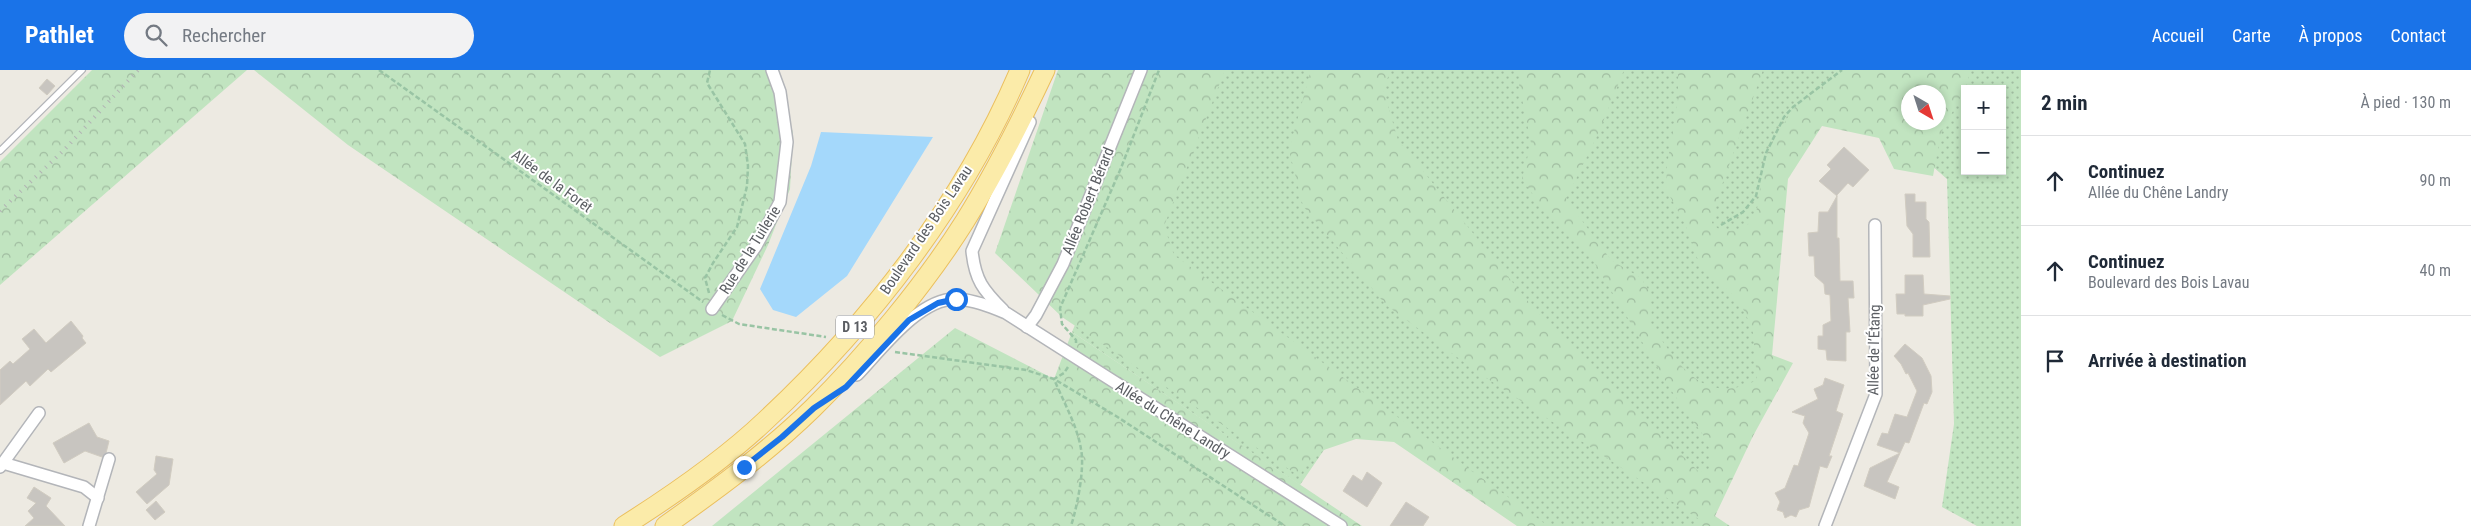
<!DOCTYPE html>
<html lang="fr">
<meta charset="utf-8">
<style>
body{margin:0;font-family:"Roboto Condensed",sans-serif;background:#f2f2f3;color:#1f2937}
.controls{position:absolute;right:15px;top:15px;display:grid;overflow:hidden;border-radius:0px;box-shadow:0 2px 8px #0003}
.controls button{width:45px;height:45px;display:grid;place-items:center;padding:0;border:0;border-bottom:1px solid #e0e1e3;background:#fff;color:#1f2937;font:25px sans-serif}
.compass{position:absolute;left:1901px;top:15px;width:45px;height:45px;border-radius:50%;background:#fff;box-shadow:0 2px 8px #0003;rotate:141deg}
.stop{position:absolute;width:15px;height:15px;margin:-11px;border:4px solid #1a73e8;border-radius:50%;background:#fff}
.stop.end{background:#1a73e8;border-color:#fff;box-shadow:0 1px 5px #0008}
.list{margin:0;padding:0;list-style:none}
h2{display:flex;justify-content:space-between;align-items:center;height:65px;margin:0;padding:0 20px;font-size:21px}
h2 small{font-size:16px;font-weight:400;color:#747a83}
.list li{display:grid;grid-template-columns:32px 1fr auto;gap:15px;align-items:center;box-sizing:border-box;height:90px;padding:0 20px;border-top:1px solid #e0e1e3}
.list b{display:block;font-size:19px;white-space:nowrap}
.list p{margin:0;font-size:16px;white-space:nowrap;color:#747a83}
.list em{font-size:16px;font-style:normal;color:#747a83}
.icon{flex:none;width:28px;height:28px;fill:none;stroke:currentColor;stroke-width:2;stroke-linecap:round;stroke-linejoin:round}
.map{position:relative;flex:none;width:2021px;height:456px;overflow:hidden}
header{display:flex;align-items:center;gap:30px;box-sizing:border-box;height:70px;padding:0 25px;background:#1a73e8;color:#fff}
header strong{font-size:24px}
nav{display:flex;gap:28px;margin-inline-start:auto;font-size:18px}
.search{width:350px;height:45px;background:#f2f2f3;display:flex;align-items:center;gap:12px;box-sizing:border-box;padding:0 18px;border-radius:28px;color:#747a83;font-size:19px}
main{display:flex}
aside{flex:1;background:#fff}
.map>svg:first-child{display:block}
.green{fill:url(#green-dots);fill-rule:evenodd}
.forest{fill:url(#forest-crowns);fill-rule:evenodd}
.water{fill:#a4d8fb}
.building{fill:#c8c5c0;stroke:#d1ccc1}
.lines{fill:none;stroke-linecap:round;stroke-linejoin:round}
.lane-casing{stroke:#b3b5b9;stroke-width:8}
.street-casing{stroke:#b3b5b9;stroke-width:14}
.primary-casing{stroke:#ebbf5d;stroke-width:21}
.path{stroke:#99c4a4;stroke-width:2.5;stroke-dasharray:5 2.5;stroke-linecap:butt}
.lane{stroke:#fff;stroke-width:5.5}
.street{stroke:#fff;stroke-width:11}
.primary{stroke:#fbeba9;stroke-width:19}
.rail{stroke:#b1b2b3;stroke-width:4;stroke-dasharray:1 6;stroke-linecap:butt}
.route{stroke:#1a73e8;stroke-width:6}
.labels{text-anchor:middle;dominant-baseline:central;stroke-width:4;stroke-linejoin:round;paint-order:stroke}
.shield{fill:#fff;stroke:#8c8e92;stroke-width:1}
.shield-label{font-size:14px;font-weight:bold;fill:#5b5e63}
.street-label{font-size:15px;fill:#5b5e63;stroke:#fff}
</style>
<header>
<strong>Pathlet</strong>
<div class="search"><svg class="icon" aria-label="search" viewBox="0 0 24 24"><circle cx="10" cy="10" r="6"/><path d="M15 15l6 6"/></svg>Rechercher</div>
<nav><a>Accueil</a><a>Carte</a><a>À propos</a><a>Contact</a></nav>
</header>
<main>
<div class="map">
<svg width="2021" height="456" viewBox="0 0 2021 456">
<defs>
<pattern id="green-dots" width="8" height="8" patternUnits="userSpaceOnUse" patternTransform="scale(1.25)"><rect width="8" height="8" fill="#c1e4c0"/><path d="M2 2h.1M6 6h.1" fill="none" stroke="#a0bca0" stroke-width="1.8" stroke-linecap="round"/></pattern>
<pattern id="forest-crowns" width="20" height="18" patternUnits="userSpaceOnUse" patternTransform="scale(1.25)"><rect width="20" height="18" fill="#c1e4c0"/><path d="M2 6a3 3 0 1 1 6 0M12 15a3 3 0 1 1 6 0" fill="none" stroke="#a0bca0"/></pattern>
</defs>
<rect width="100%" height="100%" fill="#edeae2"/>
<path class="green" d="M1181,0H2021V456H1977L1942,437L1954,354L1947,109L1877,48L1852,33L1777,72L1763,297L1706,456H1538L1354,336L1300,415L1072,262ZM1965,19H2002V101H1965ZM1908,22H1938V52H1908Z"/>
<g class="forest">
<path d="M92,0H247L0,215V92Z"/>
<path d="M254,0H774L793,63L790,119L768,175L732,251L660,287L348,75Z"/>
<path d="M1058,0H1225L1164,156L1174,185L1548,456H1517L1394,372L1356,369L1315,383L1299,406L1062,247L995,183Z"/>
<path d="M1311,0H1391L1383,19L1398,70L1534,239L1699,402L1709,399L1712,387L1706,369L1673,323L1592,189L1545,142L1522,109L1531,73L1519,14V0H1624L1598,64L1566,129L1611,190L1641,208L1649,221L1652,238L1650,253C1677,292 1702,338 1757,310L1753,263L1745,242L1733,225L1699,193L1685,154L1666,119L1667,96L1678,28V0H1763L1717,129L1712,153C1720,162 1725,162 1736,160C1767,152 1756,114 1764,91C1770,75 1781,58 1790,44C1798,29 1829,15 1843,0H1970L1967,15L1941,63L1933,106L1894,99L1879,68L1822,56L1788,109L1772,285L1793,293L1753,366L1715,446L1730,456H1699L1700,450L1476,301L1386,235L1303,136L1289,80ZM1938,22V52H1908V22Z"/>
<path d="M955,258L1054,309L1072,262L1362,456H712Z"/>
</g>
<path class="water" d="M821,62L933,67L847,206L796,247L773,240L760,219L811,96Z"/>
<g class="building">
<path d="M47,9L55,16L47,25L39,18Z"/>
<path d="M1844,77L1869,100L1853,117L1848,113L1837,125V168H1839L1840,211H1853L1854,228H1848L1850,262H1846V291L1827,290L1826,280L1818,279V266H1823V255L1831,251L1830,225L1825,224L1824,214L1815,206L1814,186H1809L1808,163L1818,162L1819,142H1828L1837,126L1819,111L1831,99L1827,95Z"/>
<path d="M1905,124H1915V132H1926V149L1929,152L1930,187H1913V164L1907,156Z"/>
<path d="M1905,205H1923L1924,224L1950,226V229L1923,235V246H1905V244H1897L1896,224H1905Z"/>
<path d="M71,251L83,266L82,268L86,273L51,302L48,299L30,316L26,311L0,335V300L10,291L13,294L30,279L22,269L34,259L46,273Z"/>
<path d="M1905,274L1922,288L1931,306L1932,322L1927,334L1924,333L1909,373L1905,372L1887,412L1899,417L1895,429L1864,416L1870,398L1900,383L1877,375L1882,363L1888,364L1895,344L1907,347L1917,321L1908,303L1906,304L1901,294L1894,286Z"/>
<path d="M1825,308L1844,315L1836,341L1843,344L1829,386H1832L1827,398L1820,396L1809,437L1799,440L1796,447L1791,445L1785,448L1783,442L1777,440L1780,432L1775,423L1785,418L1794,395L1798,396L1809,363L1803,353L1805,346L1792,342L1818,329L1814,319L1823,315Z"/>
<path d="M89,353L97,367L109,371L106,383L102,387L85,381L64,393L53,373Z"/>
<path d="M156,386L173,389L169,415L147,434L136,422L157,404L154,400Z"/>
<path d="M1367,402L1382,413L1367,437L1343,421L1353,405L1362,411Z"/>
<path d="M34,417L51,428L46,436L65,456H25L34,448L28,441L36,433L27,428Z"/>
<path d="M156,431L165,442L155,450L146,440Z"/>
<path d="M1406,432L1429,447L1423,456H1390Z"/>
</g>
<g class="lines">
<g class="lane-casing">
<path id="lane" d="M0,81L82,0"/>
</g>
<g class="street-casing">
<g id="street">
<path d="M712,239L756,176L780,132L787,72L780,22L772,0"/>
<path d="M1003,240C983,220 975,210 972,181L1030,52"/>
<path d="M1027,257L1036,245L1063,194L1141,0"/>
<path d="M857,305C881,280 920,227 957,229C974,230 991,237 1006,243L1341,456"/>
<path d="M3,393L39,343"/>
<path d="M0,397L3,393L84,417L98,428"/>
<path d="M89,456L109,389"/>
<path d="M1825,456L1876,324L1875,155"/>
</g>
</g>
<g class="primary-casing">
<g id="primary">
<path d="M624,456C673,425 724,390 766,350C871,252 964,132 1020,0"/>
<path d="M665,456C716,420 768,382 813,338C865,287 926,213 965,151C995,103 1021,51 1045,0"/>
</g>
</g>
<g class="path">
<path d="M379,0L703,232"/>
<path d="M1721,155L1743,142L1756,126L1766,83L1784,47L1793,37L1842,0"/>
<path d="M709,223L705,208L713,193L737,157L747,116L748,96L745,74L707,13L710,0"/>
<path d="M722,245L739,254L826,267"/>
<path d="M1076,273V270L1062,254L1060,238L1121,98L1159,0"/>
<path d="M895,282L1026,300L1054,309L1116,346L1285,456"/>
<path d="M1068,297L1064,303L1054,309C1063,331 1077,355 1081,379C1085,399 1077,437 1071,456"/>
</g>
<use href="#lane" class="lane"/>
<use href="#street" class="street"/>
<use href="#primary" class="primary"/>
<path class="rail" d="M0,141L65,79L138,0"/>
</g>
<g class="lines">
<path class="route" d="M744,397L782,367L814,338L846,317L909,250L938,233L956,229"/>
</g>
<g class="labels">
<rect class="shield" x="836" y="245.5" width="38" height="23" rx="4"/>
<g class="shield-label">
<text x="855" y="257">D 13</text>
</g>
<g class="street-label">
<text transform="translate(552 111) rotate(36)">Allée de la Forêt</text>
<text transform="translate(1088 131) rotate(-68)">Allée Robert Bérard</text>
<text transform="translate(926 160) rotate(-56)">Boulevard des Bois Lavau</text>
<text transform="translate(750 180) rotate(-58)">Rue de la Tuilerie</text>
<text transform="translate(1874 280) rotate(-89)">Allée de l’Étang</text>
<text transform="translate(1173 350) rotate(32)">Allée du Chêne Landry</text>
</g>
</g>
</svg>
<div class="controls">
<button>+</button>
<button>−</button>
</div>
<svg class="compass" viewBox="-18 -18 36 36"><path d="M0-13l5 13h-10z" fill="#e53935"/><path d="M0 13l5-13h-10z" fill="#747a83"/></svg>
<div class="stop" style="left:956px;top:229px"></div>
<div class="stop end" style="left:744px;top:397px"></div>
</div>
<aside>
<h2>2 min<small>À pied · 130 m</small></h2>
<ul class="list">
<li><svg class="icon" aria-label="ahead" viewBox="0 0 24 24"><path d="M12 20V5M6 11l6-6 6 6"/></svg><div><b>Continuez</b><p>Allée du Chêne Landry</p></div><em>90 m</em></li>
<li><svg class="icon" aria-label="ahead" viewBox="0 0 24 24"><path d="M12 20V5M6 11l6-6 6 6"/></svg><div><b>Continuez</b><p>Boulevard des Bois Lavau</p></div><em>40 m</em></li>
<li><svg class="icon" aria-label="arrive" viewBox="0 0 24 24"><path d="M6 21V4h12l-3 4 3 4H6"/></svg><div><b>Arrivée à destination</b></div></li>
</ul>
</aside>
</main>
